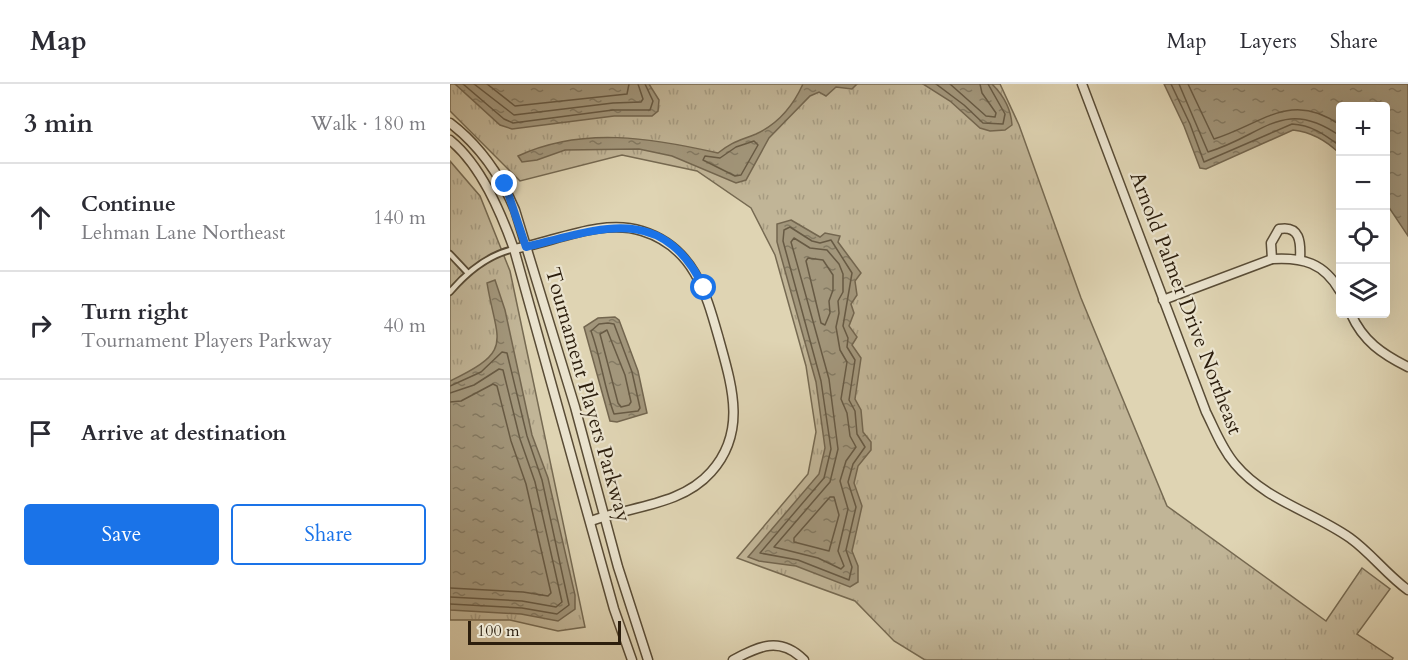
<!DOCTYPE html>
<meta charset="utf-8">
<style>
body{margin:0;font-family:Cardo,serif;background:#f7f7f7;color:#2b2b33}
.controls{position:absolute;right:18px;top:18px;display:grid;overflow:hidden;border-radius:6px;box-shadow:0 6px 24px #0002}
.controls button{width:54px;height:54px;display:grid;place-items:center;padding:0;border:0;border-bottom:2px solid #e1e1e2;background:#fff;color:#2b2b33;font:30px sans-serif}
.scale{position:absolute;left:18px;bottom:15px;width:153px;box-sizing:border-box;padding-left:6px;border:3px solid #2c1e0d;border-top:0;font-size:16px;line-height:21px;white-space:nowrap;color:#2c1e0d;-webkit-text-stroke:4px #eae3ce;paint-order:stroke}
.stop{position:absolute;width:18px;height:18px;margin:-14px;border:4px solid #1a73e8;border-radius:50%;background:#fff}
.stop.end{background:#1a73e8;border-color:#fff;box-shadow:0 2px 6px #0008}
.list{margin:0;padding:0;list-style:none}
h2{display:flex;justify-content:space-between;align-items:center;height:78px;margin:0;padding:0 24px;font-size:26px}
h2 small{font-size:20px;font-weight:400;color:#7c7c81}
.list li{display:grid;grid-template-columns:39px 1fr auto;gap:18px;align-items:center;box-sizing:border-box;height:108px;padding:0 24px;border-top:2px solid #e1e1e2}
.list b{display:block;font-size:22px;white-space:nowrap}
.list p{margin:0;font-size:20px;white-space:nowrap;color:#7c7c81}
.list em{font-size:20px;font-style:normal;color:#7c7c81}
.actions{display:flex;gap:12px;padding:18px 24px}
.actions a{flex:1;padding:14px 0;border:2px solid #1a73e8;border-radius:6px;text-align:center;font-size:21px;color:#1a73e8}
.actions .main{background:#1a73e8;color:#fff}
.icon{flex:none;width:33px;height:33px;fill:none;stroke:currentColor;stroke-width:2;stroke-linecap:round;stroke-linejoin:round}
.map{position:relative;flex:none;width:958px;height:576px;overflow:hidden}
header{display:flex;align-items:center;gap:36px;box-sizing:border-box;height:84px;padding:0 30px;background:#fff;border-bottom:2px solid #e1e1e2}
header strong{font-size:28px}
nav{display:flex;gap:33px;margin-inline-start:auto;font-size:21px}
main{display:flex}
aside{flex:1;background:#fff}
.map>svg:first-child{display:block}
.grass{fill:url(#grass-tufts);stroke:#766a52;stroke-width:1.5}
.water{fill:url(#water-ripples);stroke:#73664f;stroke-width:1.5}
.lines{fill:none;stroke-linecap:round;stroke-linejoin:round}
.shore{stroke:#675a44;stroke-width:1.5}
.lane-casing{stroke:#594c36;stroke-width:8}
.street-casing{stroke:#594c36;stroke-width:11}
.lane{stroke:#eae3ce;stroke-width:4.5}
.street{stroke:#eae3ce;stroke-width:8}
.route{stroke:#1a73e8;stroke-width:8}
.labels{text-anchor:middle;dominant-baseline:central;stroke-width:4.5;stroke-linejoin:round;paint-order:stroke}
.street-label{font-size:21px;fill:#2c1e0d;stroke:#eae3ce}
</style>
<header>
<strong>Map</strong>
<nav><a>Map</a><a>Layers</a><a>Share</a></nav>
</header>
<main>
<aside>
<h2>3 min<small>Walk · 180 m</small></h2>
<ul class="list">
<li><svg class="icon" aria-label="ahead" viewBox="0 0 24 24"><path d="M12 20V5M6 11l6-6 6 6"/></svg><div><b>Continue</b><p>Lehman Lane Northeast</p></div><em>140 m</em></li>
<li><svg class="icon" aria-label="right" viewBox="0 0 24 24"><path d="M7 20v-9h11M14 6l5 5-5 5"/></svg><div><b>Turn right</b><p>Tournament Players Parkway</p></div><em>40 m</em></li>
<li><svg class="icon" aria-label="arrive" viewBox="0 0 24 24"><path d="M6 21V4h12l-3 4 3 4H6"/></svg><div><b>Arrive at destination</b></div></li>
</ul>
<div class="actions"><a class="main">Save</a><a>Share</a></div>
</aside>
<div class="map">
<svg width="958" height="576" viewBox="0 0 958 576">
<defs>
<pattern id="grass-tufts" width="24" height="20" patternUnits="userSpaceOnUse" patternTransform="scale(1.5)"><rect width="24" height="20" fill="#c1b597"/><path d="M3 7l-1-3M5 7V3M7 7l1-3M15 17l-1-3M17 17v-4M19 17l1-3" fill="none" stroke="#a69b81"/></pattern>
<pattern id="water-ripples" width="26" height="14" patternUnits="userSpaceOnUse" patternTransform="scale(1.5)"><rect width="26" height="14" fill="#a2967b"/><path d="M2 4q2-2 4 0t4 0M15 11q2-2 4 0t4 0" fill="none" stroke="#847a63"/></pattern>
</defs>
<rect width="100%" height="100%" fill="#dfd4b3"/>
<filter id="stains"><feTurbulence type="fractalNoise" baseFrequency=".00333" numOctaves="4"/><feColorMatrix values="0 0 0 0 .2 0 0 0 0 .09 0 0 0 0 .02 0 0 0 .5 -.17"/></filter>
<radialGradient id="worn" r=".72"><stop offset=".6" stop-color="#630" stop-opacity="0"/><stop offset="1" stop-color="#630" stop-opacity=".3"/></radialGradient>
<g class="grass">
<path d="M0,0H550L569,41L631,214L717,422L876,537L912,484L940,505L907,550L943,574L942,576H475L444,557L405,517L287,474L358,390L366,348L356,282L325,171L301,124L247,87L172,71L70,97L0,27Z"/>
<path d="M0,77L30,112L60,187L135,543L108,547L60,536H0Z"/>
</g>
<g class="water">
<path d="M5,0H199L209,16L208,27L202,32H164L62,45L50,41Z"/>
<path d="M353,0H407L402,5L386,3L376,12L369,8L360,12L319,54L296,96L286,99L222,72L189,65L115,66L87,76L72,78L68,72C132,42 202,54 268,69C283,57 289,57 306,50C328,40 343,22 353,0Z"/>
<path d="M473,0H542C554,12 561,24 562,41L555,46L540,47L530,44L500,17Z"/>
<path d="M714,0H958V152L936,119V22H890V70C877,57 861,48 843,46L756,85L750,84L734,42Z"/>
<path d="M341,136L370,153L375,149L390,152L388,158L411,189L405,197L407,211L401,220L404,229L399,242L407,253L402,261L411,274L405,315L411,326L413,348L421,358V366L408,382L404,399L412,422L402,467L408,482V498L400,503L346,482L309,477L298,473L369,390L375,364L366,298L327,158V140Z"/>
<path d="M45,196L55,226L82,351L98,394L125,511V525L108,537L71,530L0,526V297C65,266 47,259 37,199Z"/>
<path d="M165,233L169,236L188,287L197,329L167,338L160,337L134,243L148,234Z"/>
</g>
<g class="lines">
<g class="shore">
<path d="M13,0L54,35L63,39L163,26H200L203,17L195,0"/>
<path d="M24,0L64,31L163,19L191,18L193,15L188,0"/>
<path d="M37,0L65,22L177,10L179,0"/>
<path d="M486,0L514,21L533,39L553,40L555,30L538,0"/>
<path d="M500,0L536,32L545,33L546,29L532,9L530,0"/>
<path d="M721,0L740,40L754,78L842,40C862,41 875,51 890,62"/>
<path d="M729,0L758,68C813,52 833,12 890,52"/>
<path d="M738,0L764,55C812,40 841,6 890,41"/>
<path d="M304,57L308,61L291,91L285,92L253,76L255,72L270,74L286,63Z"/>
<path d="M340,143L362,157L370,159L381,156L402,189L393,242L398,254L397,263L405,276L399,316L405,327L407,350L415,363L403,380L398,398L406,423L396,466L402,483L399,496L348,476L310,469L374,394L381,365L371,297L333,157L334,146Z"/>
<path d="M344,154L360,164L377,166L389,180L393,190V208L388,217L389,229L386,243L390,266L397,278L391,315L397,329L400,352L406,363L396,377L390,397L398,425L388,467L394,482L391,485L368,474L324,463L380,398L388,365L379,295L341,158Z"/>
<path d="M358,174L373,176L383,191V206L379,217L380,229L375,241L371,239L356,177Z"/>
<path d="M158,239L164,240L182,288L190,324L188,327L164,330C154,303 151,274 141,247L149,240Z"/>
<path d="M157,246L175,291L181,318L179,321L171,323L168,319L150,250Z"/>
<path d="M0,302L31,288L52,268L57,269L77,352L92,396L119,521L107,530L72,524L0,520"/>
<path d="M0,309L24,301L49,285L53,286L70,355L85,398L112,518L106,523L72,517L0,513"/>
<path d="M0,318L11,317L43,300L47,302L61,357L76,400L101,509L98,512L73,508L0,504"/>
<path d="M380,413H384L389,431L379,467L344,458V454Z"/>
</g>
<g class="lane-casing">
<g id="lane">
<path d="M0,170L17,188"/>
<path d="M0,208C17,188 37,171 64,165"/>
</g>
</g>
<g class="street-casing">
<g id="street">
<path d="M632,0L756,328C765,346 772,365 785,380C815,416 863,428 900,454C921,469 937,491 958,506"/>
<path d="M0,39C29,61 51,93 65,126L125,323L168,483L198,576"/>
<path d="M0,56C31,81 51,129 64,165L164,525L182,576"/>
<path d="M64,165C104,158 152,134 192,147C244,163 256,209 269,255C282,302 297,348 261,388C231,422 180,422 141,437"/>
<path d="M822,175L821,159L829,145C850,141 851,158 850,175"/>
<path d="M713,216L822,175C853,173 874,179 890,207"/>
<path d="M901,230C913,257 932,270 958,283"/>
<path d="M283,576C309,562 330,552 354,576"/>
</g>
</g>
<use href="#lane" class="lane"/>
<use href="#street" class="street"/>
</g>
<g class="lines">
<path class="route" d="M55,100L76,163C149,145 213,118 254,204"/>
</g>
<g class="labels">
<g class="street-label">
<text transform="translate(736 219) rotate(69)">Arnold Palmer Drive Northeast</text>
<text transform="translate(138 311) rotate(74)">Tournament Players Parkway</text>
</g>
</g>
<rect width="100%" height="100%" filter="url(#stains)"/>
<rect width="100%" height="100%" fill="url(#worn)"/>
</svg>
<div class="controls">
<button>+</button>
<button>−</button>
<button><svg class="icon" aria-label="locate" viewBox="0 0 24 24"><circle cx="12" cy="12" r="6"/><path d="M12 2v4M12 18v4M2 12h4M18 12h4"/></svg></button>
<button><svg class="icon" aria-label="layers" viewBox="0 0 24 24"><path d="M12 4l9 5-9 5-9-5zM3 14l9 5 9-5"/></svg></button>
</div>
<div class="scale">100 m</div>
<div class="stop" style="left:254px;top:204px"></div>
<div class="stop end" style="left:55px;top:100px"></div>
</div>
</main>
